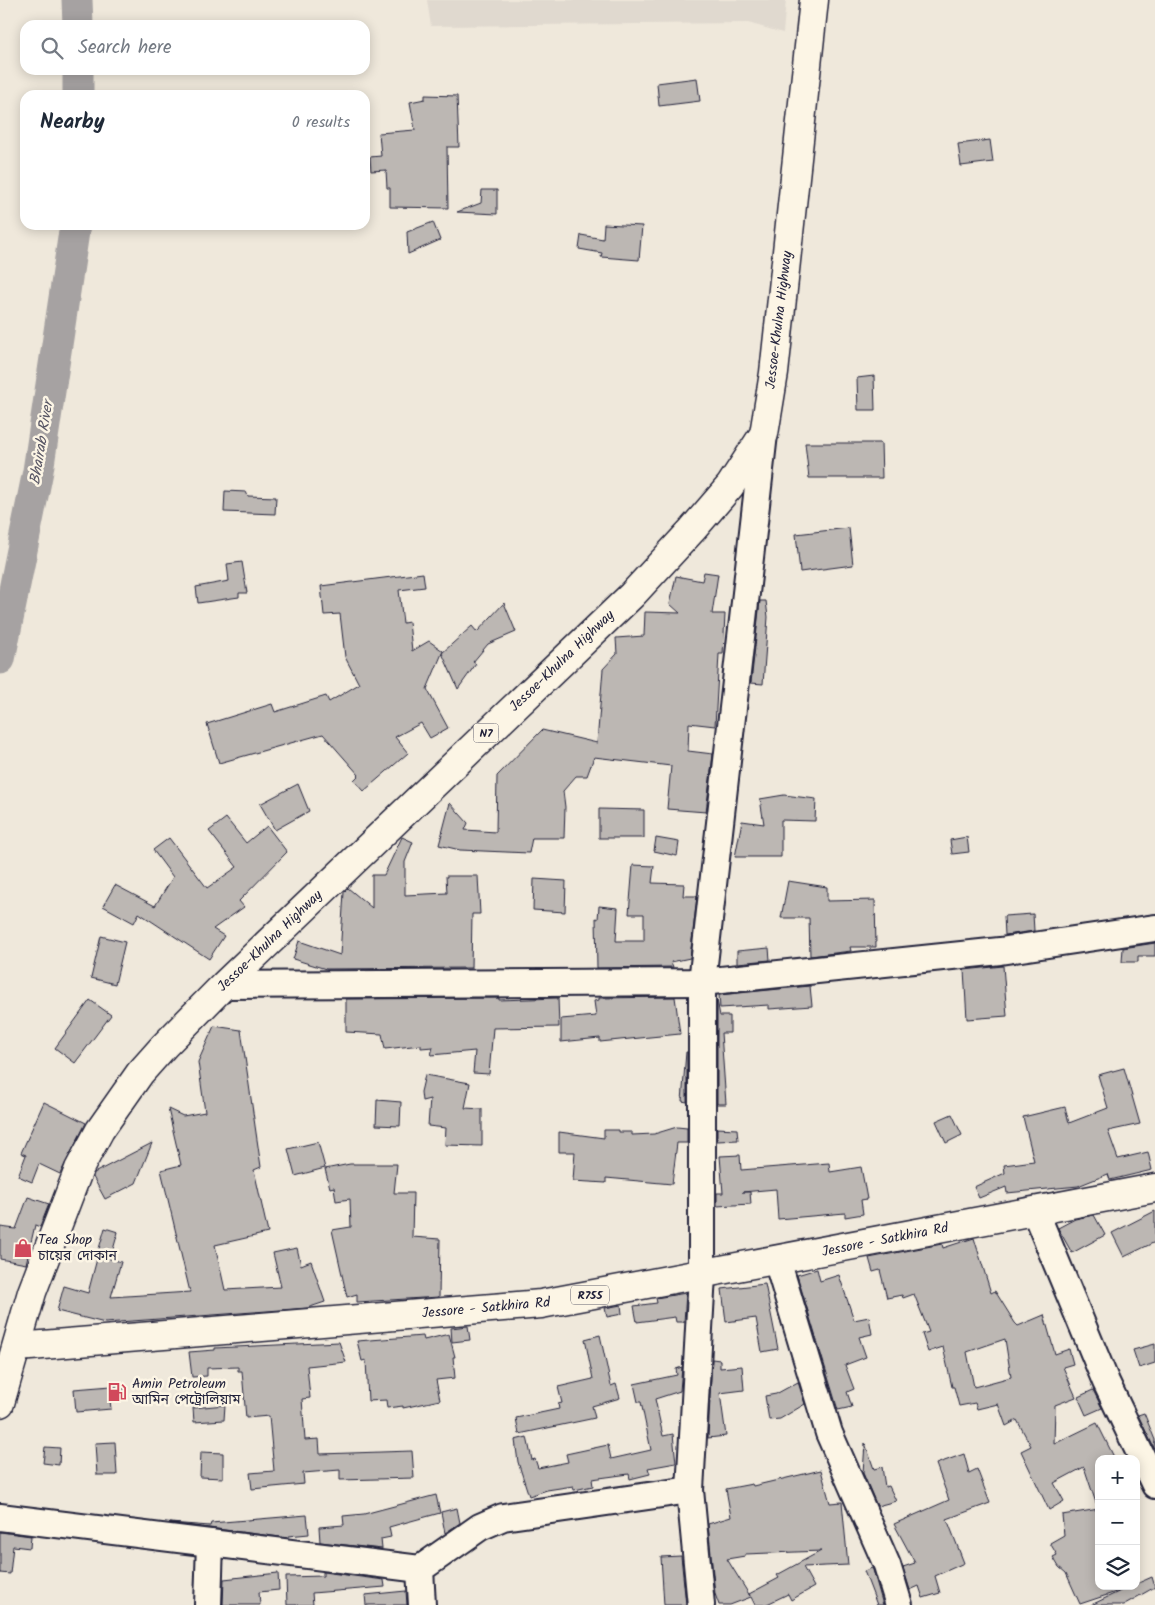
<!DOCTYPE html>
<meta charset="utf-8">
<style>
body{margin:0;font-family:Kalam,"Noto Sans Bengali",sans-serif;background:#f6f6f7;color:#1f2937}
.controls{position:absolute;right:15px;bottom:15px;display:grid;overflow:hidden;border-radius:10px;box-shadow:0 2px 12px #0003}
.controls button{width:45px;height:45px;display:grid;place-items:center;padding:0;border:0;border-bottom:1px solid #e0e1e3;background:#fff;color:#1f2937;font:25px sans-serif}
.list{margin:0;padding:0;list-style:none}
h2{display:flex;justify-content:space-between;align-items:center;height:65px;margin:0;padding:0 20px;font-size:21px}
h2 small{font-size:16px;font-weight:400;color:#747a83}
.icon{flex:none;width:28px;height:28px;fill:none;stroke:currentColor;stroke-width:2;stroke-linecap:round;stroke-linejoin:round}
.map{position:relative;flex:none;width:1155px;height:1605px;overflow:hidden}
.search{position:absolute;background:#fff;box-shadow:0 2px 12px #0003;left:20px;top:20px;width:350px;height:55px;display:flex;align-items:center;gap:12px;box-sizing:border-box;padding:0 18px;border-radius:15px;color:#747a83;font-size:19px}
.panel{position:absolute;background:#fff;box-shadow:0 2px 12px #0003;left:20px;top:90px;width:350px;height:140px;border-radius:15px}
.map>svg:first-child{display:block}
.built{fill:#e0d9cf}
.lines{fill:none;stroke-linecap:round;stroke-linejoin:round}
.river{stroke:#a6a2a2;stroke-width:31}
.building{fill:#bcb7b3;stroke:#22223b;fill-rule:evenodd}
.minor-casing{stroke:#22223b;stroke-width:30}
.major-casing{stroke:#22223b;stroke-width:31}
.highway-casing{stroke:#22223b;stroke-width:31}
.minor{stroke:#fcf5e5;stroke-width:26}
.major{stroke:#fcf5e5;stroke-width:28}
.highway{stroke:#fcf5e5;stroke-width:28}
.labels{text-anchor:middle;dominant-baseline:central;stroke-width:5;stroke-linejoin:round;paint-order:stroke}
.shield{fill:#fcf5e5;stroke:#63616e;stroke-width:1}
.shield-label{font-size:12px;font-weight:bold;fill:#22223b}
.street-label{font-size:14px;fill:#22223b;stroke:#fcf5e5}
.poi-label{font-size:14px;fill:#22223b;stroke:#fcf5e5;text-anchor:start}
.water-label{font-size:15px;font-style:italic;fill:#575564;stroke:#fcf5e5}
</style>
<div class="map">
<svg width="1155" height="1605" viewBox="0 0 1155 1605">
<rect width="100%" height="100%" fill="#efe8db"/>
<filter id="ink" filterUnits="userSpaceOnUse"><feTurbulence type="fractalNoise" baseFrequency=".02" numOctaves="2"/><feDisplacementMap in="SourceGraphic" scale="10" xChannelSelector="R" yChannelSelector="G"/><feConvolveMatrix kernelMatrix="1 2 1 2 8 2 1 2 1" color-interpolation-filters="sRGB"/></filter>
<g filter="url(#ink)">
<path class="built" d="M427,0H786L783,33L748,23L431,26Z"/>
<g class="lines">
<g class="river">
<path d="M77,0L78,25"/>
<path d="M78,95V70"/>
<path d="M0,659L38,471L75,225"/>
</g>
</g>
<g class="building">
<path d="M697,78L700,101L659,106L657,83Z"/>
<path d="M425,95L457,96L459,147H447L448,208L390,207V188H387L386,170L371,171L370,157L381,156L379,133L415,130L410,102L425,99Z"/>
<path d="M990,140L993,162L961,166L958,144Z"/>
<path d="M482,190H497V214L457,212L481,203Z"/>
<path d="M433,222L440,240L408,254L407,232Z"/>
<path d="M604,224L642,226L639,260L601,257L602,253L579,249L581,235L603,239Z"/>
<path d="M874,376L875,410H858L857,378Z"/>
<path d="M805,443H881L882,478H809Z"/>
<path d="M225,491L246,492L248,496L276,497L275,514L224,512Z"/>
<path d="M849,528L853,565L800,572L796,534Z"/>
<path d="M242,562L247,593H239V597L198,603L196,587L229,581L227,564Z"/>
<path d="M704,572L718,574L712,614H725L723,654H719L715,726L689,723L688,751L713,754L706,812L667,809L671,766L594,757L587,776H576L563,791L565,807L564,838H532L529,853L460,850L439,845L450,803L468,823L465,830L496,832L497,776L542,730L597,743L603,669L617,654L616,638L644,636L645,612L680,613L670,604L676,576L702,581Z"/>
<path d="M423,573L425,587L399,590L403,623L409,622L412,651L429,641L443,651L427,689L448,728L430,738L421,723L395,737L408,753L364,791L354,780L359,775L323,734L219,763L207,724L272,704L275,712L326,696L329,702L359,684L345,657L340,614L324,615L321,586Z"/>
<path d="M760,601H766L768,617L763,684L751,683Z"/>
<path d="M504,603L516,632L488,644L473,662L476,664L458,689L442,653L472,626L477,632Z"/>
<path d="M298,784L309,811L275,830L260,804Z"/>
<path d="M784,795L816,799L815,821L781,820V857H735L742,821L764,824L760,799Z"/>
<path d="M599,809L644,810V838H599Z"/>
<path d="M226,818L246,843L267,826L287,852L239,901L244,907L213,929L224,936L209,959L139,913L134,923L103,906L115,885L155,906L173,877L153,850L169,838L207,888L237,867L209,831Z"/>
<path d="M402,837L413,842L405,862V895L447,893L446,876H478L480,914H472L471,968L326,969L293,959L299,941L340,955L344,892L348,888L372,908V875H384Z"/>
<path d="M967,837L969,852L952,854L950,840Z"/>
<path d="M656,838L679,842L677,856L654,851Z"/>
<path d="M633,865L654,866L652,883L684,884L683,896H697L690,958L671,962L673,967L597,968L596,918L598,919L599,906L618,908L616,941H644V914H629Z"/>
<path d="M534,879L566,881L565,912L533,910Z"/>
<path d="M788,881L827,887V901L875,900L876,947H850L851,951L810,956L809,918H781Z"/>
<path d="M1033,914L1034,931L1005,935L1004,916Z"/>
<path d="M101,936L125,942L115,984L91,978Z"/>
<path d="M1155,943V956H1138V962H1122L1123,948Z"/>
<path d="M769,948L770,960L737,963V951Z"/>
<path d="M1003,966L1007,1016L967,1019L964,970Z"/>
<path d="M810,986L812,1006L769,1009V1005L720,1008L719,995Z"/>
<path d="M675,997L680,1034L600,1042V1038L561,1042V1019L596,1016L594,1001L599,1000V998Z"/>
<path d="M499,998V1000L558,998L559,1027L493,1028L489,1074L473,1073L475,1051L431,1055L433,1047L421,1048V1045L385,1049L382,1034L346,1032V999Z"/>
<path d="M90,1000L111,1015L75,1063L55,1048Z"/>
<path d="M717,1000L720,1016H730V1033H721L726,1104H717Z"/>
<path d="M214,1026L241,1030L261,1167L254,1170L268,1233L215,1245L225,1290L281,1287L273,1253L297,1248L301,1265L311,1261L325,1302L307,1308L105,1323L57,1311L64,1286L88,1293L98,1255L121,1262L111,1297L190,1292L161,1170L181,1165L168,1109L183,1116L205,1112L198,1062Z"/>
<path d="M686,1052H687V1102L682,1101Z"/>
<path d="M1124,1068L1140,1124L1108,1131L1118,1159L1148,1152L1152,1170L1110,1180L1108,1174L1078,1186L1007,1193L1006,1187L979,1198L974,1187L1005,1173L1004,1165L1034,1161L1023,1117L1065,1107L1069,1123L1108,1108L1098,1075Z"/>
<path d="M425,1075L470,1083L465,1108L482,1109V1146L445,1145L446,1128L428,1126L430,1099L422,1101L421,1092Z"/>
<path d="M377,1100L401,1102L400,1126L376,1125Z"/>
<path d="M44,1102L86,1123L60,1174L39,1164L32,1182L18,1176L26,1155L21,1153Z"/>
<path d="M952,1114L962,1135L946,1143L936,1121Z"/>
<path d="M677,1127L687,1128V1143H677L672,1184L606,1178V1183L573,1181L575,1152H559V1132L604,1138V1130H619V1132H632V1135L654,1134Z"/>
<path d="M717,1128L737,1129L738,1140L717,1141Z"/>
<path d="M318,1142L325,1168L295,1176L288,1149Z"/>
<path d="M152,1143L136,1183L105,1199L93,1177L94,1173Z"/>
<path d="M740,1155L741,1170L829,1163L830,1172L861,1167L867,1199L861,1200L863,1214L845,1217V1213L778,1219L776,1189L742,1192H750L751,1204L717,1206V1193H723L720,1156Z"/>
<path d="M350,1164H397L394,1193H413L412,1237L440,1239L439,1297L357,1302V1294L347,1297L332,1230L351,1227L350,1199L336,1201L334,1187L330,1188L325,1169Z"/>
<path d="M28,1197L49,1204L40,1227L35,1225L26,1264L0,1259V1227L16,1229Z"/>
<path d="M1155,1211V1242L1124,1257L1112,1233Z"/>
<path d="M1094,1215L1105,1235L1072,1253L1058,1228L1075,1219Z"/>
<path d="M105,1228L118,1232L111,1257L98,1252Z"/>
<path d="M974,1238L991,1293L995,1291L1015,1323L1018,1326L1044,1315L1055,1354L1069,1349L1073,1364L1063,1367L1076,1397L1055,1405L1054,1444L1097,1423L1115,1459H1099V1503H1096L1084,1467L1054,1483L1064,1501L1049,1510L1021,1451L1031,1446L1017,1420L1006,1426L998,1404L977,1409L975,1403L959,1406L954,1387H952L943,1347L928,1352L922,1334L929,1332L914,1294L903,1298L902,1295L887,1298L880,1270L873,1272L869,1258L942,1244L943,1248ZM1005,1339L1011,1377L974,1387L967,1352Z"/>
<path d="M817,1269L820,1281L839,1275L854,1320L869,1317L872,1334L859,1337L866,1357L845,1365L854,1389L847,1392L852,1407L838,1410L797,1275Z"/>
<path d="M765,1284L778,1349L762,1352L756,1318L726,1322L722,1289Z"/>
<path d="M686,1293L684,1322H676L675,1317L637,1322L634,1306L657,1303L656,1298Z"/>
<path d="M621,1305L622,1314L607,1317L605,1308Z"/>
<path d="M468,1326L470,1340L452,1342L451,1328Z"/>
<path d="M449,1334L455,1357H453L455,1378L436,1380L440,1400L403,1408V1406L387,1408L386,1400L368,1401L366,1360L362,1361L357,1341L423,1336L424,1340Z"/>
<path d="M600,1335L611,1386L616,1384L620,1398L592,1406L595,1418L519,1434L516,1418L559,1409L558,1404L562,1403L558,1387L593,1379L585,1339Z"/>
<path d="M339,1342L346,1362L307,1366L310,1398L302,1399L305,1440L319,1439L320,1454L412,1451L414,1478L340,1480V1470L303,1473L304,1484L252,1489L250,1473L274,1471L269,1416L246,1418L242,1371H238V1367L207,1368V1376L192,1377L189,1352L215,1350V1348Z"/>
<path d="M1155,1344V1363L1139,1368L1133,1350Z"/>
<path d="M712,1359L720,1360V1368L742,1366L744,1390L720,1393L726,1436L708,1438Z"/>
<path d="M682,1367L680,1391L655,1399L663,1436L673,1434L676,1463L648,1468L650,1474L630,1479L629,1474L592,1479L593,1486L574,1490L573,1486L547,1490L529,1496L518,1462L515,1440L527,1437L532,1460L535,1459L538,1468L568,1462L566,1454L608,1445L611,1459L651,1450L641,1402H638L634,1384L677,1375L676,1369Z"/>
<path d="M798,1382L805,1404L780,1419L769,1420L765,1396L776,1394Z"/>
<path d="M124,1385L125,1398L110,1400L111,1409L76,1412L74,1389Z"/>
<path d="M1093,1390L1102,1408L1086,1415L1078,1397Z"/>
<path d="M225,1405L224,1420L194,1422L193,1408Z"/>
<path d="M1144,1413L1155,1440L1154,1448L1138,1415Z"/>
<path d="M115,1442L117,1475H97L95,1443Z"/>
<path d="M865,1443L874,1469L882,1467L885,1487L889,1486L896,1501L877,1506L863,1473Z"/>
<path d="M45,1447L60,1448L59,1465L43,1463Z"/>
<path d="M201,1452L223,1453V1478L200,1477Z"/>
<path d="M964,1454L969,1473L977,1469L990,1503L947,1519L964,1563L935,1576L940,1593L923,1598L919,1586L910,1590L903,1567L915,1563L894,1524L949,1500L936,1464Z"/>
<path d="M821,1470L830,1503L842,1502L848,1565L803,1567L814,1587L791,1600L788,1594L765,1605H755L751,1597L730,1605H719L715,1594L708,1524L731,1517L726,1489L752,1484L753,1486ZM821,1551L777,1575L779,1578L749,1594L750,1596L727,1559L745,1556V1554Z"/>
<path d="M436,1495L440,1513L389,1527L391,1537L381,1539L382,1549L320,1542L319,1527L344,1525L343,1516L364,1514Z"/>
<path d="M457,1508L460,1523L445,1533L441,1512Z"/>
<path d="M1099,1509V1586H1125V1589L1080,1604L1066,1573L1059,1567L1053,1557L1057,1555L1050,1543L1064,1535L1062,1515Z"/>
<path d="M307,1515L309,1534L288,1536V1538L170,1523L210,1526L211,1523Z"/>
<path d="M0,1532L31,1536L30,1548L13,1546L10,1574L0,1573Z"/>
<path d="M681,1556L686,1605H664L661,1557Z"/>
<path d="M872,1568L873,1570L883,1605H877L864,1571Z"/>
<path d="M323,1572L384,1580L385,1587L312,1593L313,1605H287L286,1577L323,1576Z"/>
<path d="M278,1573L279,1590L259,1592L260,1605H223L224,1579Z"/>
<path d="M1152,1577L1155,1587L1123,1605H1091L1131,1586H1136V1584Z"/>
<path d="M406,1591L407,1605H366L365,1595Z"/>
</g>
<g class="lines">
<g class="minor-casing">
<g id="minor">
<path d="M224,985L702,982L1000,951L1155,928"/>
<path d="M1035,1211L1106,1382L1155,1485"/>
<path d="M777,1260L829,1433L887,1565L899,1605"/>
<path d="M0,1517L420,1569"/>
<path d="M208,1605L210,1543"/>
<path d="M422,1605L420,1569L480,1527L503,1517L690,1490"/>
<path d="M701,1605L690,1490L702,1275V982L764,434"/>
</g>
</g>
<g class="major-casing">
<path id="major" d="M18,1347L541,1304L1155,1188"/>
</g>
<g class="highway-casing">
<path id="highway" d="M0,1403L32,1292L79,1169L100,1130L140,1073L164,1046L224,985L632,595L692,530L730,486L764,434L774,373L814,0"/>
</g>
<use href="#minor" class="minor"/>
<use href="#major" class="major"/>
<use href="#highway" class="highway"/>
</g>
</g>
<defs>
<g id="shop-bare" transform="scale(1.5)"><path d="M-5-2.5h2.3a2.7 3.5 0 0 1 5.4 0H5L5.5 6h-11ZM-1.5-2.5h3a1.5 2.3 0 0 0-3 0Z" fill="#d1495b" stroke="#fcf5e5" stroke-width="2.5" paint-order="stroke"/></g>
<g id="fuel-bare" transform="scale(1.5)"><path d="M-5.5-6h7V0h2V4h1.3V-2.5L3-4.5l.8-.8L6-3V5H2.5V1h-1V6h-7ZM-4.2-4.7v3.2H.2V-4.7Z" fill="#d1495b" stroke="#fcf5e5" stroke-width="2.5" paint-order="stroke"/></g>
</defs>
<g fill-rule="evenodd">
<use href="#shop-bare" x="23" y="1248"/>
<use href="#fuel-bare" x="117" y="1392"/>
</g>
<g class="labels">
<g class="shield">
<rect x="473.5" y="723.5" width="25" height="19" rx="4"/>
<rect x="571" y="1285.5" width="38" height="19" rx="4"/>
</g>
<g class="shield-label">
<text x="486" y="733">N7</text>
<text x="590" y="1295">R755</text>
</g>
<g class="street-label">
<text transform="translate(779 320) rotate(-83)">Jessoe-Khulna Highway</text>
<text transform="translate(562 661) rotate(-44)">Jessoe-Khulna Highway</text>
<text transform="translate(270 941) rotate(-44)">Jessoe-Khulna Highway</text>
<text transform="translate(885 1240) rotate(-11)">Jessore - Satkhira Rd</text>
<text transform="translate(486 1308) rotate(-5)">Jessore - Satkhira Rd</text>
</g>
<g class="poi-label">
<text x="38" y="1240">Tea Shop<tspan x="38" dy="16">চায়ের দোকান</tspan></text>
<text x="132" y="1384">Amin Petroleum<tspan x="132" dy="16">আমিন পেট্রোলিয়াম</tspan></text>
</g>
<g class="water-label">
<text transform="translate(42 443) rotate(-81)">Bhairab River</text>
</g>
</g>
</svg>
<div class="controls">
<button>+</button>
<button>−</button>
<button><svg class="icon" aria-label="layers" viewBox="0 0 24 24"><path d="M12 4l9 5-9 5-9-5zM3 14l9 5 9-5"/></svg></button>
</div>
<div class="search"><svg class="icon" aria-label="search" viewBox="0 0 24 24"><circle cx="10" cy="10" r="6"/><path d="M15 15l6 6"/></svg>Search here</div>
<section class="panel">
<h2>Nearby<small>0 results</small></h2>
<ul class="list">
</ul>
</section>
</div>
